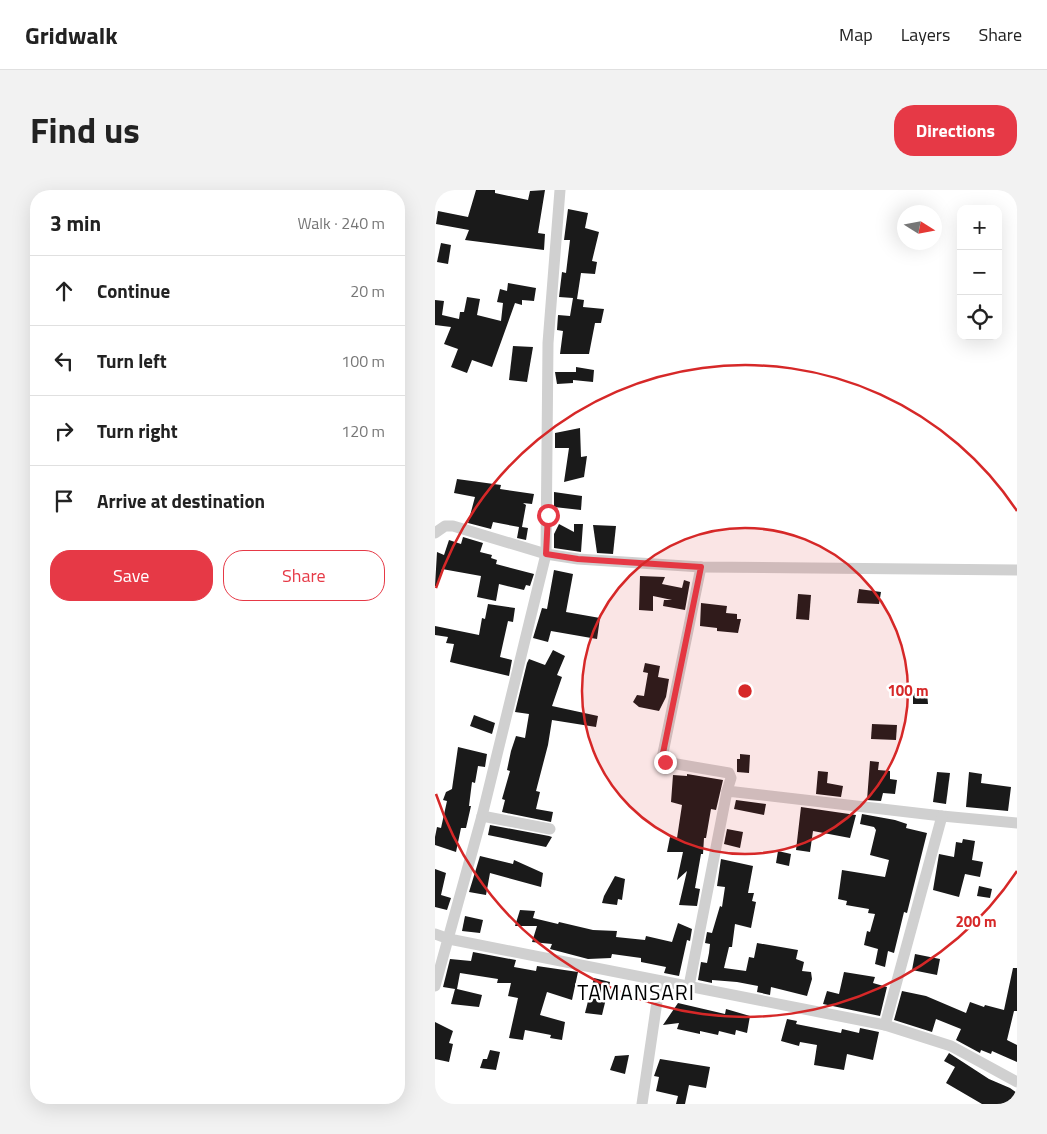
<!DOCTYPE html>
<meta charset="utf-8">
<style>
body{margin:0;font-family:"Titillium Web",sans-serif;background:#f2f2f2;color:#222}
.controls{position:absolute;right:15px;top:15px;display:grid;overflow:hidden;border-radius:10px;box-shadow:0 5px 20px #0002}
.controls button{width:45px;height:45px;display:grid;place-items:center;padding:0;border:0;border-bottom:1px solid #e0e0e0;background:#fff;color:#222;font:25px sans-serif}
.compass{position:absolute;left:462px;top:15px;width:45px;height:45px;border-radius:50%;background:#fff;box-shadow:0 5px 20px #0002;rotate:101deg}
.stop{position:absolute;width:15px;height:15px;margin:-11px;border:4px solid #e63946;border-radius:50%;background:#fff}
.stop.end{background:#e63946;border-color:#fff;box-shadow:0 1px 5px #0008}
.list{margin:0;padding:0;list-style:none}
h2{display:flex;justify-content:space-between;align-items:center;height:65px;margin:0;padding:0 20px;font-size:21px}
h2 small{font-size:16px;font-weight:400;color:#767676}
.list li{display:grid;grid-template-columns:32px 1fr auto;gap:15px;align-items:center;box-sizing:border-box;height:70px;padding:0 20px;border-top:1px solid #e0e0e0}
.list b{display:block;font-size:19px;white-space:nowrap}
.list em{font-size:16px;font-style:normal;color:#767676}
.actions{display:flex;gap:10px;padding:15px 20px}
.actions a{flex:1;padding:11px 0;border:1px solid #e63946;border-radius:20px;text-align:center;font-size:18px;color:#e63946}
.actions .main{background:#e63946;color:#fff}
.icon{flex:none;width:28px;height:28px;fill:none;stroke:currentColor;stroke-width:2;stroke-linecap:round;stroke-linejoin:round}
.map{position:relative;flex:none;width:582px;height:914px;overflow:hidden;border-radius:20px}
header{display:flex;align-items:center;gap:30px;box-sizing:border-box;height:70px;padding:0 25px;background:#fff;border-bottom:1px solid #e0e0e0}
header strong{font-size:24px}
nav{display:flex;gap:28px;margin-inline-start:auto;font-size:18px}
.intro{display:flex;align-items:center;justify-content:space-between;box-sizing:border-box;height:120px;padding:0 30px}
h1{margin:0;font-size:35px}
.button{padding:12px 22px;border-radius:20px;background:#e63946;color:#fff;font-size:18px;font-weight:700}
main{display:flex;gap:30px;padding:0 30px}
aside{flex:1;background:#fff;border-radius:20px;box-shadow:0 5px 20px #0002}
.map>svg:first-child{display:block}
.building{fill:#1a1a1a}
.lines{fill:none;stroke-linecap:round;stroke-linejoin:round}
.minor{stroke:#d0d0d0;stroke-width:11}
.route{stroke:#e63946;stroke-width:6}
.ring{fill:none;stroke:#d62828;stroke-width:2.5}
.labels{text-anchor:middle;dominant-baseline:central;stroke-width:5;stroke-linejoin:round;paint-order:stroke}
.quarter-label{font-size:21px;letter-spacing:1px;fill:#000;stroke:#fff}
.centre{fill:#d62828;stroke:#fff;stroke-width:2.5}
.ring-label{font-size:15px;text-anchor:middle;font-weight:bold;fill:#d62828;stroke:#fff;stroke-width:5;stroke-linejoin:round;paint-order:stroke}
</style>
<header>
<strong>Gridwalk</strong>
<nav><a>Map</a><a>Layers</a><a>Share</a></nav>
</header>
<div class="intro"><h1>Find us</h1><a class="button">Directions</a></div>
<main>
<aside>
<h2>3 min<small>Walk · 240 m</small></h2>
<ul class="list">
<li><svg class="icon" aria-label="ahead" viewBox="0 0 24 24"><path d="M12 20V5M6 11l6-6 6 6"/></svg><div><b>Continue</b></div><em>20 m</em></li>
<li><svg class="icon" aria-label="left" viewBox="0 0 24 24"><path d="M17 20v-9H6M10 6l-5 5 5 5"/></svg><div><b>Turn left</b></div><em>100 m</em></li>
<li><svg class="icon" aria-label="right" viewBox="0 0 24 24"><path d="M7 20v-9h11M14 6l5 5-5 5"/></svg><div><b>Turn right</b></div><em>120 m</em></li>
<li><svg class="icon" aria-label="arrive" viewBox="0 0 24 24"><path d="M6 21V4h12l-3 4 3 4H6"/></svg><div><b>Arrive at destination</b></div></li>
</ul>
<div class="actions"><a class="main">Save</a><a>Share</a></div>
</aside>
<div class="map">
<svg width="582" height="914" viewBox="0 0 582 914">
<rect width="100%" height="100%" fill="#fff"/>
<g class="building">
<path d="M41,0H60V3L93,10L95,1L110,0L103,43L110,44L109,60L30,50L34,40L1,34L3,21L33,27Z"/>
<path d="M133,19L153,23L150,38L164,42L157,71L162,72L160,84L146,83L142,109L149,110L148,117L169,119L166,133H160L154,164H125L128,141L122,140L123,125L135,126L138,108L124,107L127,82L131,83L135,50H129Z"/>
<path d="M6,53L16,55L13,74L2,72Z"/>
<path d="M73,93L101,98L99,111L87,110V115L80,113L57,177L37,170L32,183L16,177L23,159L9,154L16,137L0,135V110L9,111L7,125L24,129L25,122H29L32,107L45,109L42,125L66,131L68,113L62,112L65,99L72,101Z"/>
<path d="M78,156L98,157L92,192L74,190Z"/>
<path d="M141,177L159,180L158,192L138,190V193L122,194L120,182H141Z"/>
<path d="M145,238L146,267L152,266L149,287L129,292L134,258H120V243Z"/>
<path d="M22,289L66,295L65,299L99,304L97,314L88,313L91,315L87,337L93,338L91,350L82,348L84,337L58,332L56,339L33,333L40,307L19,303Z"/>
<path d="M119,302L147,306L146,320L119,317Z"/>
<path d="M124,334L139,342V334H148L146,362L119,358V344Z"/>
<path d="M158,335L181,336L178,364L162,363Z"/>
<path d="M28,347L48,353L45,362L57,365L56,368L62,370L61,374L99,384L95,396L91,395L89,400L64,394L61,411L42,407L46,386L7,379L2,396H0L2,362L9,365L14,350L26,354Z"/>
<path d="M119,380L138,384L131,422L165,428L162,449L116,441L113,452L98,448L107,418L112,419Z"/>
<path d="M205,386L230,387L227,394L247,398L249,390L255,392L250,420L228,416L229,410H237L218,406V421L204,420Z"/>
<path d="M424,399L446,402L444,414L422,413Z"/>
<path d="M363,404L376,405L374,430L361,429Z"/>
<path d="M266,413L292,416L291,423L302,424V429H306L303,443L282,441V438L265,436Z"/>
<path d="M53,414L80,418L78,432L73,431L65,467L77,470L74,486L15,472L19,454L11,453L13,447L0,445V436L44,445L47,428L50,429Z"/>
<path d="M118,460L130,466L122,485L127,487L117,516L163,526L161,537L117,530L113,555L101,601L105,602L101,619L118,622L116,632L67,622L70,610L67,609L75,581L72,580L76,561L81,546L90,548L94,524L80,522L92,473L94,469L110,475Z"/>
<path d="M210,473L225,476L223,487L234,489L231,507L224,521L204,517L198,512L202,505L209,506L213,483L208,482Z"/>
<path d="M478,503H492L493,514H478Z"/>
<path d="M39,525L60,533L57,544L35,536Z"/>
<path d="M437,534L462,535L461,550L436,549Z"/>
<path d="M23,557L52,564L50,577L43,576L40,593L37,592L34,616H36L31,638H26L21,662L0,655V647L2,637L6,638L12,611L8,610L11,602L17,599Z"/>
<path d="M305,564L315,565L314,583L302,582V569H305Z"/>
<path d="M435,571L444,572L443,580L455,581V589L462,590L460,604L448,603L446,611L432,610Z"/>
<path d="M383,581L393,582L392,593L408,596L406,607L381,604Z"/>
<path d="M502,582L515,583L511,614L498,612Z"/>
<path d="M534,582L547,584L546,593L576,597L573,621L531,617Z"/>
<path d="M252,584L288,590L281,620L276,619L271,648H269L268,664H266L260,698L265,699L262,716L244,715L252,681L242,690L248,662H232L235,647L242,648L247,615L236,612L238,585L252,586Z"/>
<path d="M301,610L331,614L329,625L299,619Z"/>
<path d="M366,617L421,625L415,648L378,641L375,662L361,660Z"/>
<path d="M427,624L460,630L472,634L471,638L492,643L472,723L469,722L459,763L453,761L450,777L440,774L443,759L429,755L432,741L435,742L440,724L433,723L434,719L411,715L412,711L403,709L407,680L450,687L454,670L435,665L441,640L439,637L425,634Z"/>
<path d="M55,635L114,646L117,647L111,657L53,645Z"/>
<path d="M292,639L308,642L305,658L289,654Z"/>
<path d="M528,649L540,651L537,670L548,672L545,687L530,684L524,707L498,700L504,664L519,667L521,652L527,653Z"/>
<path d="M343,661L356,664L354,676L341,673Z"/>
<path d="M45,666L78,674L79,670L108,683L106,697L55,683L51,705L34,702Z"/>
<path d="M286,669L318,676L313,703H319L317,711L321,712L316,738L300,734L297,757H294L289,778L311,781L314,767L319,768L322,753L363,760L361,769L369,772L367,781L376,782L377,789L372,806L336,797L335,805L322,802L323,796L302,792L277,790V793L263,790L266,772L272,773L274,763L275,754L270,753L272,742L277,743L285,716L287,717L290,697L282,696Z"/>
<path d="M0,679L11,683L6,705L16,708L12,720L0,717Z"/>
<path d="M180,686L190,689L187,710L183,709L182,715L167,713L169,706Z"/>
<path d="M544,696L557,699L555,708L542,706Z"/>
<path d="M85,720L100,721L98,728L123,734L124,732L158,740L182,741L181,747L210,750L211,746L237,752L243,733L257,739L255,751L252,750L244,786L229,783L231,777L206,772V768L177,764L176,768L153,769L115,759L117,754L97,752L102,736H80Z"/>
<path d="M30,726L48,730L45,743L27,741Z"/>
<path d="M38,762L81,770L79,777L101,781L102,776L143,782L137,810L112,802L105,825L130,832L127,850L115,848L116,845L90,840L88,850L74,848L83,808L73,806L76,793H62L63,789L25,783L22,799L47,805L44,817L16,814L20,799L8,797L15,769L36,771Z"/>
<path d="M480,764L505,769L502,785L477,780Z"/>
<path d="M578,778H582V821H579L572,850L582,855V872L557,861L556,864L546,860L545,863L521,850L526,839L501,829L497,842L459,830L467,801L491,806L531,823L535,812L549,817L550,815L569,820Z"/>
<path d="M409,782L440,787L438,793L452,797L445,826L388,814L392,801L404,804Z"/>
<path d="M159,788L175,792L167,825L150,823Z"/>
<path d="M243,813L290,824L291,819L315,826L312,843L301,840L300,845L284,841L283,845L265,841V844L242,839L244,833L228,835Z"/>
<path d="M352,829L362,831L361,834L406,843L407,839L424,843L425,838L444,842L438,870L412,864L409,880L379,875L382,855L365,852L364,856L346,851Z"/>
<path d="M0,832L18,841L14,853L18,854L14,872L0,869Z"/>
<path d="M55,860L65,862L61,880L45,878L48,869H52Z"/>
<path d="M514,863L554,889L575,898L582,903V914H547L511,893L520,877L509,871Z"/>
<path d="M194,865L190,884L175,880L180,866Z"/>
<path d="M225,869L275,877L271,898L254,895L250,914H241L243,906L221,901L224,887L219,886Z"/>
</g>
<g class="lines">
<g class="minor">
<path d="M0,343L10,336H18L111,364L143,369L266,377L582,380"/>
<path d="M266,377L227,568L230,572L294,583L296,588L292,601"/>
<path d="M47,626L115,639"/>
<path d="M0,744L14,749L450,835L516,856L582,892"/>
<path d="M0,796L47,626L111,364L113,153L125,0"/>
<path d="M254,796L292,601L507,626L582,633"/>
<path d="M450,835L507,626"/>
<path d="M207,914L225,791"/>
</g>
</g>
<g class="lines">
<path class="route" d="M113,325L111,364L143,369L266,377L227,568L230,572"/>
</g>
<circle cx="310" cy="501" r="163" fill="#d62828" fill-opacity=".12"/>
<g class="ring">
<circle cx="310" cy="501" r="163"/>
<path d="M582 681A326 326 0 0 1 1 604M1 398A326 326 0 0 1 582 321"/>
</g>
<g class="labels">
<g class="quarter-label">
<text x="201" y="802">TAMANSARI</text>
</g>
</g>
<circle cx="310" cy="501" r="8" class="centre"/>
<g class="ring-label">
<text x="473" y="506">100 m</text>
<text x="541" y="737">200 m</text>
</g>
</svg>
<div class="controls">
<button>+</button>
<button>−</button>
<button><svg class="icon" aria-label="locate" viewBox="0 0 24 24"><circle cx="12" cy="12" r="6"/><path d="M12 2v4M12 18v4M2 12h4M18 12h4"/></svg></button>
</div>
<svg class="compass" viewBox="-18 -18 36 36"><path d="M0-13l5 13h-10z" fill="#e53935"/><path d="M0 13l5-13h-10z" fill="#767676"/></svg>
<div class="stop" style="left:113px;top:325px"></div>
<div class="stop end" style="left:230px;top:572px"></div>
</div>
</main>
